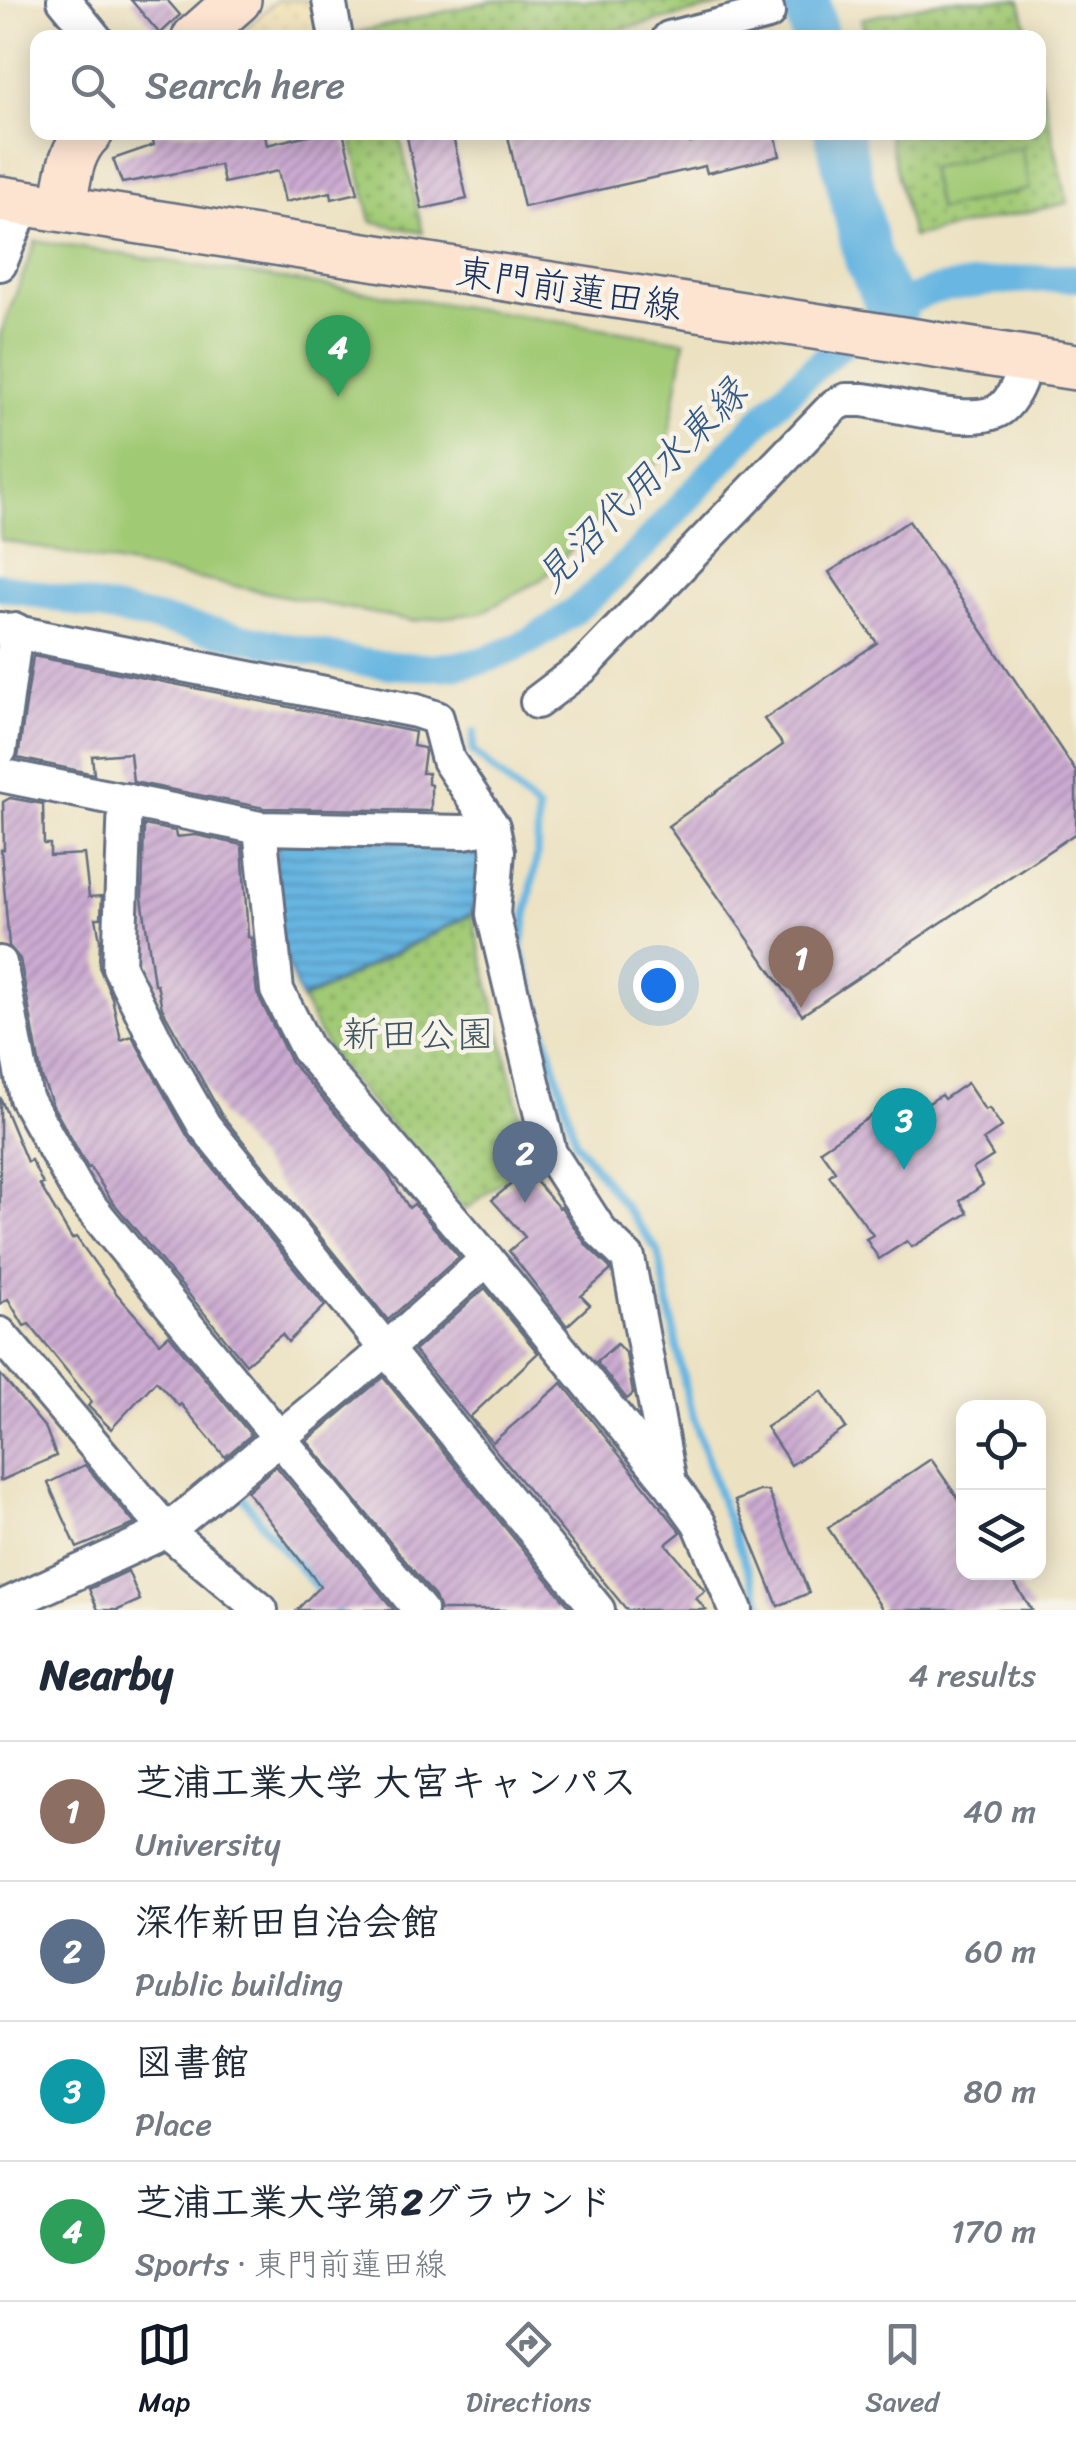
<!DOCTYPE html>
<meta charset="utf-8">
<style>
body{margin:0;font-family:Sriracha,"Klee One",sans-serif;background:#f2f2f3;color:#1f2937}
.controls{position:absolute;right:30px;bottom:30px;display:grid;overflow:hidden;border-radius:20px;box-shadow:0 5px 25px #0003}
.controls button{width:90px;height:90px;display:grid;place-items:center;padding:0;border:0;border-bottom:2px solid #e0e1e3;background:#fff;color:#1f2937;font:50px sans-serif}
.you{position:absolute;left:658px;top:985px;width:35px;height:35px;margin:-25px;border:8px solid #fff;border-radius:50%;background:#1a73e8;box-shadow:0 0 0 15px #1a73e833}
.badge{display:grid;place-items:center;width:65px;height:65px;border-radius:50%;background:#111827;color:#fff;font-size:32px;font-weight:700}
.pin{position:absolute;translate:-50% -82px;filter:drop-shadow(0 2px 5px #0008)}
.pin::after{content:'';position:absolute;top:52px;width:35px;height:30px;background:inherit;clip-path:polygon(0 0,100% 0,50% 100%)}
.list{margin:0;padding:0;list-style:none}
h2{display:flex;justify-content:space-between;align-items:center;height:130px;margin:0;padding:0 40px;font-size:42px}
h2 small{font-size:32px;font-weight:400;color:#747a83}
.list li{display:grid;grid-template-columns:65px 1fr auto;gap:30px;align-items:center;box-sizing:border-box;height:140px;padding:0 40px;border-top:2px solid #e0e1e3}
.list b{display:block;font-size:38px;white-space:nowrap}
.list p{margin:0;font-size:32px;white-space:nowrap;color:#747a83}
.list em{font-size:32px;font-style:normal;color:#747a83}
.icon{flex:none;width:55px;height:55px;fill:none;stroke:currentColor;stroke-width:2;stroke-linecap:round;stroke-linejoin:round}
.map{position:relative;flex:none;width:1076px;height:1610px;overflow:hidden}
.search{position:absolute;background:#fff;box-shadow:0 5px 25px #0003;left:30px;right:30px;top:30px;height:110px;display:flex;align-items:center;gap:25px;box-sizing:border-box;padding:0 35px;border-radius:20px;color:#747a83;font-size:38px}
.sheet{height:690px;background:#fff}
nav{display:flex;justify-content:space-around;align-items:center;box-sizing:border-box;height:140px;border-top:2px solid #e0e1e3;background:#fff;font-size:28px;color:#747a83}
nav a{display:grid;justify-items:center;gap:5px}
nav .on{color:#111827}
.map>svg:first-child{display:block}
.green{fill:url(#green-dots);stroke:#5e7c6a;stroke-width:2.5}
.sand{fill:url(#sand-dots);stroke:#84847e;stroke-width:2.5}
.pitch{fill:#a1ca75;stroke:#5e7c6a;stroke-width:2.5}
.water{fill:url(#water-rules);stroke:#4172a0;stroke-width:2.5}
.lines{fill:none;stroke-linecap:round;stroke-linejoin:round}
.stream{stroke:#67b6e1;stroke-width:8}
.canal{stroke:#67b6e1;stroke-width:28}
.river{stroke:#67b6e1;stroke-width:48}
.building{fill:url(#building-hatch)}
.street-casing{stroke:#646e81;stroke-width:38}
.secondary-casing{stroke:#646e81;stroke-width:50}
.street{stroke:#fff;stroke-width:32}
.secondary{stroke:#fde4d1;stroke-width:45}
.labels{text-anchor:middle;dominant-baseline:central;stroke-width:9;stroke-linejoin:round;paint-order:stroke}
.street-label{font-size:38px;fill:#1b2f5e;stroke:#f7f3e8}
.park-label{font-size:38px;fill:#3c5664;stroke:#f7f3e8}
.water-label{font-size:40px;font-style:italic;fill:#325885;stroke:#f7f3e8}
</style>
<div class="map">
<svg width="1076" height="1610" viewBox="0 0 1076 1610">
<defs>
<pattern id="green-dots" width="8" height="8" patternUnits="userSpaceOnUse" patternTransform="scale(2.5)"><rect width="8" height="8" fill="#a1ca75"/><path d="M2 2h.1M6 6h.1" fill="none" stroke="#82a463" stroke-width="1.8" stroke-linecap="round"/></pattern>
<pattern id="sand-dots" width="8" height="8" patternUnits="userSpaceOnUse" patternTransform="scale(2.5)"><rect width="8" height="8" fill="#eeda9e"/><path d="M2 2h.1M6 6h.1" fill="none" stroke="#ccbb8a" stroke-width="1.8" stroke-linecap="round"/></pattern>
<pattern id="water-rules" width="6" height="5" patternUnits="userSpaceOnUse" patternTransform="scale(2.5)"><rect width="6" height="5" fill="#67b6e1"/><path d="M0 2.5h6" fill="none" stroke="#5494ba"/></pattern>
<pattern id="building-hatch" width="6" height="6" patternUnits="userSpaceOnUse" patternTransform="scale(2.5)"><rect width="6" height="6" fill="#ccabd1"/><path d="M-1 1l2-2M0 6l6-6M5 7l2-2" fill="none" stroke="#a58cad"/></pattern>
</defs>
<rect width="100%" height="100%" fill="#f7f3e8"/>
<filter id="ink" filterUnits="userSpaceOnUse"><feTurbulence type="fractalNoise" baseFrequency=".01" numOctaves="2"/><feDisplacementMap in="SourceGraphic" scale="20" xChannelSelector="R" yChannelSelector="G"/><feConvolveMatrix kernelMatrix="1 2 1 2 8 2 1 2 1" color-interpolation-filters="sRGB"/></filter>
<filter id="wash" filterUnits="userSpaceOnUse"><feTurbulence type="fractalNoise" baseFrequency=".0048" numOctaves="4" result="noise"/><feDisplacementMap in="SourceGraphic" scale="40" xChannelSelector="R" yChannelSelector="G"/><feGaussianBlur stdDeviation="2.25" result="paint"/><feColorMatrix in="noise" values="0 0 0 0 0 0 0 0 0 0 0 0 0 0 0 0 0 1.4 0 .05"/><feComposite in="paint" operator="in"/></filter>
<g filter="url(#wash)">
<rect width="100%" height="100%" fill="#ece2c2"/>
<g class="green">
<path d="M494,0H737L738,2L589,37L351,38L350,34Z"/>
<path d="M947,0H1020L1029,37H866L861,19Z"/>
<path d="M1039,77L1068,203L912,237L888,133L1038,132Z"/>
<path d="M350,133H399L423,233L371,221Z"/>
<path d="M472,915L531,1159L465,1210L335,1062L302,1001Z"/>
</g>
<path class="sand" d="M277,0H315L323,37L235,38Z"/>
<g class="pitch">
<path d="M1021,147L1030,189L938,210L929,168Z"/>
<path d="M36,241L685,341L666,454L542,579L481,613L412,621L0,540V335Z"/>
</g>
<path class="water" d="M278,837L468,840L481,852L474,912L301,999L282,949L273,898Z"/>
<g class="lines">
<g class="stream">
<path d="M474,732L473,751L538,810L537,855L521,948L576,1142L658,1251L688,1401L723,1507L764,1610"/>
<path d="M237,1489L268,1532L337,1610"/>
</g>
<path class="canal" d="M0,586L359,662C399,666 440,671 480,661C545,643 594,597 640,550C719,468 821,336 926,293C937,288 951,288 963,286C1001,280 1037,278 1076,278"/>
<g class="river">
<path d="M806,0L815,38"/>
<path d="M838,132L868,259L893,312"/>
</g>
</g>
<g id="blocks">
<g class="building">
<path d="M131,0H167L180,15L160,34Z"/>
<path d="M151,132H264L267,145L320,132H343L358,193L332,199L331,192L285,202L278,171L224,183L220,165L122,183L113,159L154,145Z"/>
<path d="M406,132H452L467,199L422,209Z"/>
<path d="M507,132H687L690,143L736,132H775L780,156L707,173L705,166L524,207Z"/>
<path d="M909,521L1076,772V833L802,1015L668,826L783,745L764,719L877,643L829,572Z"/>
<path d="M33,656L415,732L413,746L424,748L425,752L422,773H428V784L431,785V811L264,808L239,803L133,782L130,753L92,756L94,774L18,758Z"/>
<path d="M10,798L43,804L44,844H50V856L84,854L89,897L102,896L101,918H96L100,940L99,967L112,998L121,1040L132,1036L188,1137L325,1306L288,1342L282,1334L246,1364L112,1201L90,1167L88,1168L53,1106L42,1078L20,959L9,946L1,850L4,849L3,802Z"/>
<path d="M144,825L175,831L176,837L196,835L242,845L248,937L251,938L257,993L291,1062L388,1174L409,1208L414,1204L459,1257L388,1320L221,1114L162,1008L157,984H154L142,897Z"/>
<path d="M967,1083L985,1110L989,1108L1002,1127L983,1140L993,1156L973,1169L983,1185L960,1201L968,1213L912,1247L907,1241L879,1259L866,1239L873,1235L829,1176L835,1171L820,1150L874,1114L886,1131L941,1095L944,1099Z"/>
<path d="M0,1097L27,1162L31,1160L43,1184L40,1185L72,1239L76,1237L117,1294L160,1343L169,1335L251,1435L225,1457L181,1404L179,1406L156,1381L111,1429L88,1406L92,1402L29,1324L24,1326L8,1299L0,1304Z"/>
<path d="M527,1171L559,1208L561,1207L587,1246L610,1268V1271L581,1296L590,1305L567,1326L509,1251L525,1237L492,1200Z"/>
<path d="M485,1288L538,1353L470,1417L493,1442L562,1383L681,1532L666,1544L705,1591L696,1598L706,1610H627L414,1351Z"/>
<path d="M617,1344L626,1354L633,1394L627,1399L596,1362Z"/>
<path d="M0,1374L46,1429L56,1456L0,1481Z"/>
<path d="M383,1377L572,1610H440L435,1597L307,1441Z"/>
<path d="M822,1391L846,1428L791,1465L766,1427Z"/>
<path d="M931,1459L964,1507V1572H1007L1032,1610H883L828,1528Z"/>
<path d="M85,1465L135,1524L77,1548L48,1483Z"/>
<path d="M276,1466L394,1610H297L320,1586L247,1491Z"/>
<path d="M759,1491H768L809,1593L778,1606L735,1501Z"/>
<path d="M128,1571L140,1600L118,1610H98L89,1589Z"/>
</g>
</g>
</g>
<g filter="url(#ink)">
<use href="#blocks" fill-opacity="0" stroke="#646e81" stroke-width="2.5"/>
<g class="lines">
<g class="street-casing">
<g id="street">
<path d="M64,0L95,38"/>
<path d="M329,0L336,38"/>
<path d="M669,38L768,13L765,0"/>
<path d="M0,264L25,202"/>
<path d="M0,629L416,711L437,718L448,760L493,827L498,851L493,914L550,1153L601,1232L628,1258L670,1483L699,1523L736,1610"/>
<path d="M537,702L583,667L835,405L846,400H862C894,403 977,429 1002,408C1016,396 1021,376 1028,360"/>
<path d="M0,750L16,630"/>
<path d="M0,775L260,828L464,832L493,827"/>
<path d="M125,800L119,967L161,1050L204,1125L598,1610"/>
<path d="M260,828L277,990L307,1049L487,1259L667,1480"/>
<path d="M0,963L26,1098L79,1193L420,1610"/>
<path d="M0,1334L167,1531L261,1610"/>
<path d="M0,1608L167,1531L385,1350L487,1259"/>
</g>
</g>
<g class="secondary-casing">
<g id="secondary">
<path d="M195,38L238,0"/>
<path d="M0,199L1076,367"/>
<path d="M63,207C68,180 69,152 90,132"/>
</g>
</g>
<use href="#street" class="street"/>
<use href="#secondary" class="secondary"/>
</g>
</g>
<g class="labels">
<g class="street-label">
<text transform="translate(569 289) rotate(9)">東門前蓮田線</text>
</g>
<g class="park-label">
<text x="418" y="1034">新田公園</text>
</g>
<g class="water-label">
<text transform="translate(641 485) rotate(-45)">見沼代用水東縁</text>
</g>
</g>
</svg>
<div class="controls">
<button><svg class="icon" aria-label="locate" viewBox="0 0 24 24"><circle cx="12" cy="12" r="6"/><path d="M12 2v4M12 18v4M2 12h4M18 12h4"/></svg></button>
<button><svg class="icon" aria-label="layers" viewBox="0 0 24 24"><path d="M12 4l9 5-9 5-9-5zM3 14l9 5 9-5"/></svg></button>
</div>
<div class="you"></div>
<div class="pin badge" style="left:801px;top:1008px;background:#8d6e63">1</div>
<div class="pin badge" style="left:525px;top:1203px;background:#5c6f8a">2</div>
<div class="pin badge" style="left:904px;top:1170px;background:#0f9aa8">3</div>
<div class="pin badge" style="left:338px;top:397px;background:#2e9e5b">4</div>
<div class="search"><svg class="icon" aria-label="search" viewBox="0 0 24 24"><circle cx="10" cy="10" r="6"/><path d="M15 15l6 6"/></svg>Search here</div>
</div>
<section class="sheet">
<h2>Nearby<small>4 results</small></h2>
<ul class="list">
<li><span class="badge" style="background:#8d6e63">1</span><div><b>芝浦工業大学 大宮キャンパス</b><p>University</p></div><em>40 m</em></li>
<li><span class="badge" style="background:#5c6f8a">2</span><div><b>深作新田自治会館</b><p>Public building</p></div><em>60 m</em></li>
<li><span class="badge" style="background:#0f9aa8">3</span><div><b>図書館</b><p>Place</p></div><em>80 m</em></li>
<li><span class="badge" style="background:#2e9e5b">4</span><div><b>芝浦工業大学第2グラウンド</b><p>Sports · 東門前蓮田線</p></div><em>170 m</em></li>
</ul>
</section>
<nav>
<a class="on"><svg class="icon" aria-label="map" viewBox="0 0 24 24"><path d="M3 6l6-2 6 2 6-2v14l-6 2-6-2-6 2zM9 4v14M15 6v14"/></svg>Map</a>
<a><svg class="icon" aria-label="directions" viewBox="0 0 24 24"><path d="M12 3l9 9-9 9-9-9zM9 14v-3h6M13 9l2 2-2 2"/></svg>Directions</a>
<a><svg class="icon" aria-label="saved" viewBox="0 0 24 24"><path d="M7 4h10v16l-5-4-5 4z"/></svg>Saved</a>
</nav>
